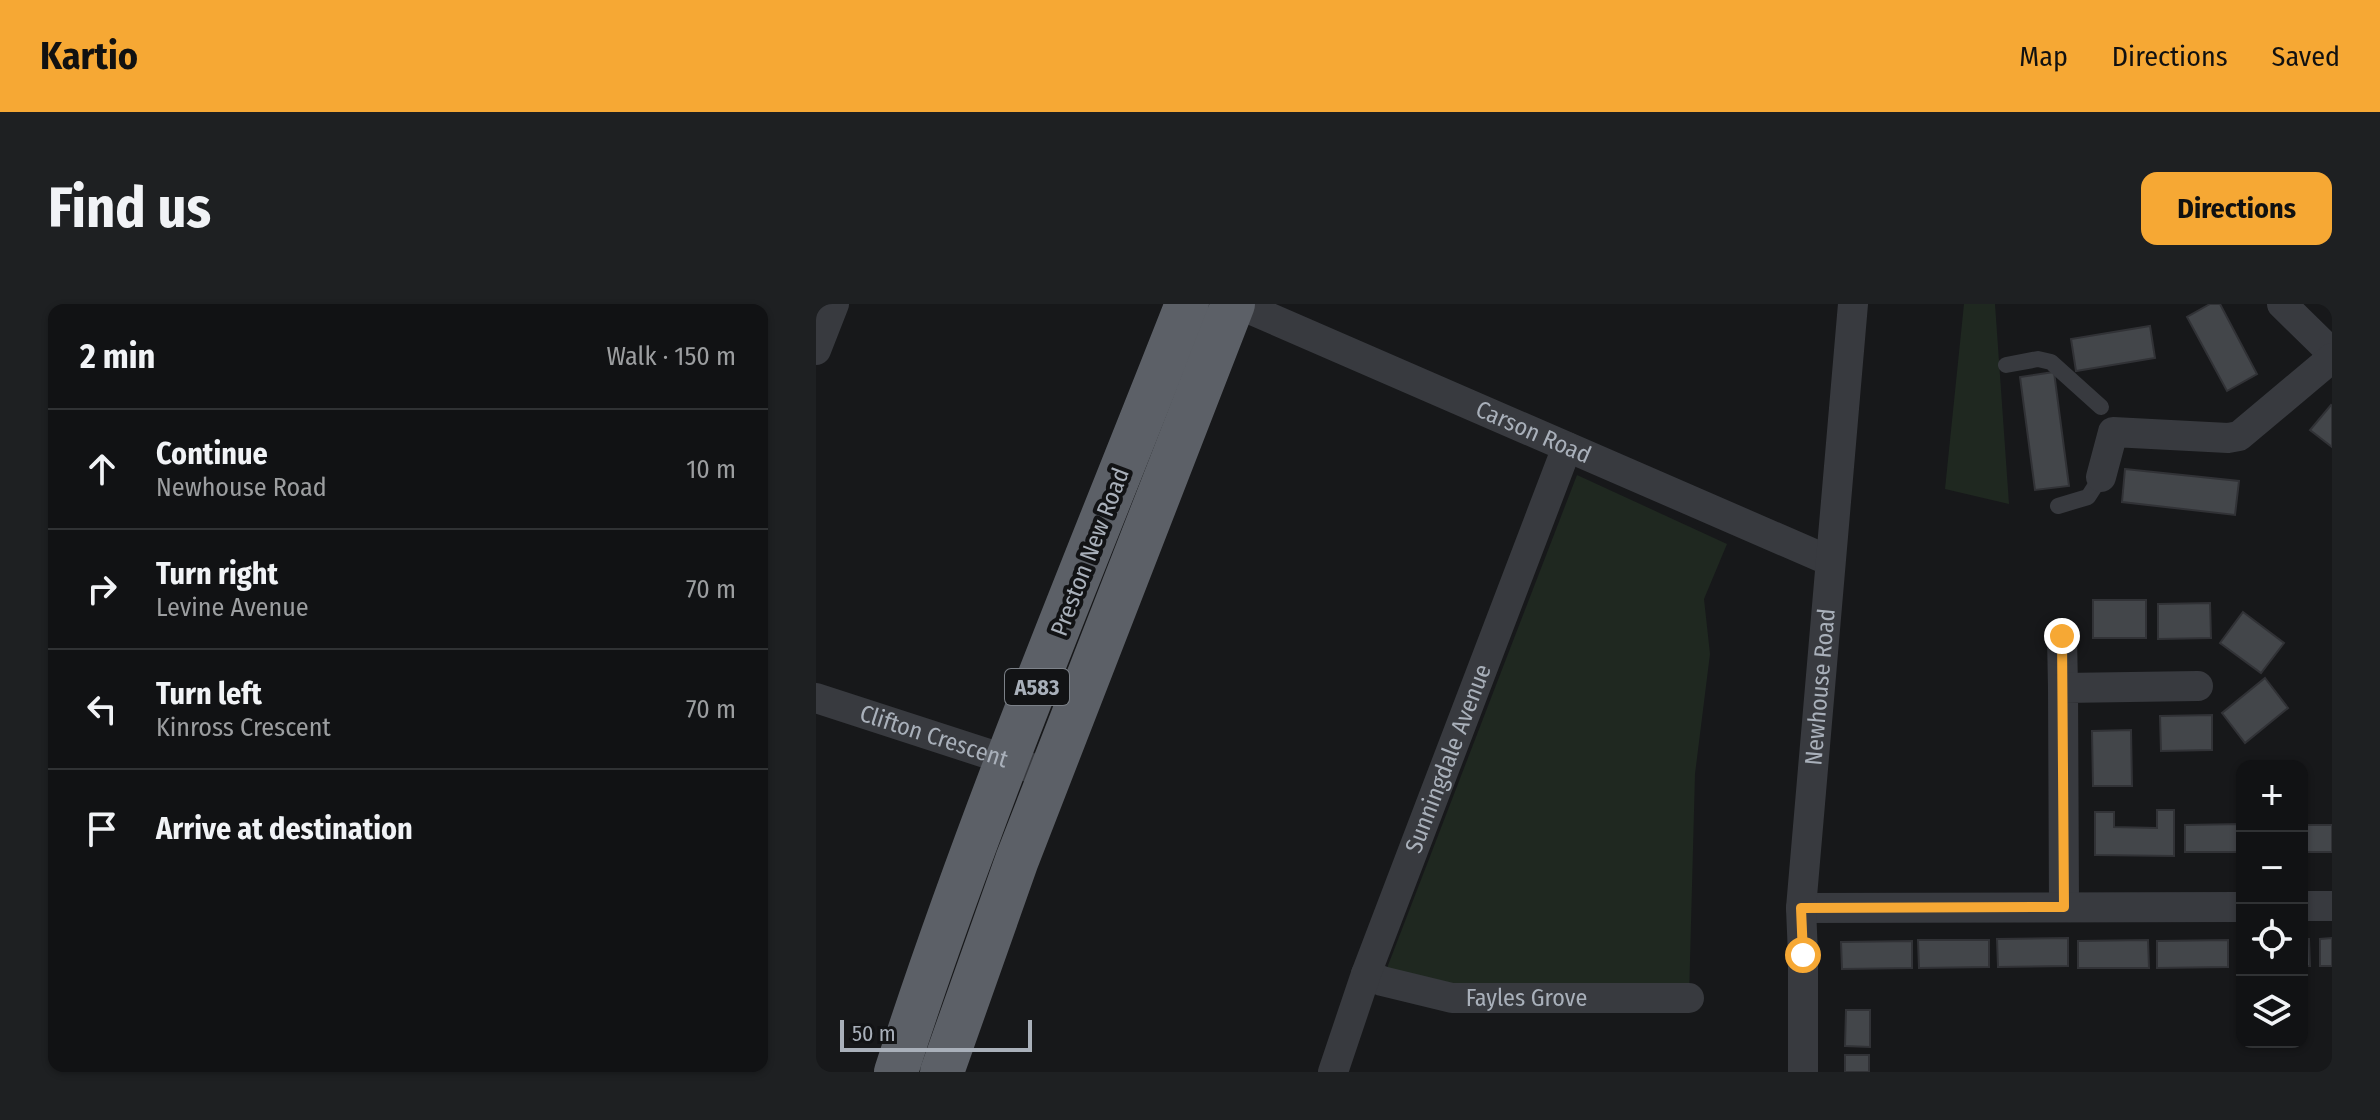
<!DOCTYPE html>
<meta charset="utf-8">
<style>
body{margin:0;font-family:"Fira Sans Condensed",sans-serif;background:#1e2022;color:#f1f3f6}
.controls{position:absolute;right:24px;bottom:24px;display:grid;overflow:hidden;border-radius:16px;box-shadow:0 2px 6px #0004}
.controls button{width:72px;height:72px;display:grid;place-items:center;padding:0;border:0;border-bottom:2px solid #303234;background:#111214;color:#f1f3f6;font:40px sans-serif}
.scale{position:absolute;left:24px;bottom:20px;width:192px;box-sizing:border-box;padding-left:8px;border:4px solid #a9b0ba;border-top:0;font-size:22px;line-height:28px;white-space:nowrap;color:#a9b0ba;-webkit-text-stroke:6px #121315;paint-order:stroke}
.stop{position:absolute;width:24px;height:24px;margin:-18px;border:6px solid #f6a834;border-radius:50%;background:#fff}
.stop.end{background:#f6a834;border-color:#fff;box-shadow:0 2px 8px #0008}
.list{margin:0;padding:0;list-style:none}
h2{display:flex;justify-content:space-between;align-items:center;height:104px;margin:0;padding:0 32px;font-size:34px}
h2 small{font-size:26px;font-weight:400;color:#9c9ea0}
.list li{display:grid;grid-template-columns:52px 1fr auto;gap:24px;align-items:center;box-sizing:border-box;height:120px;padding:0 32px;border-top:2px solid #303234}
.list b{display:block;font-size:30px;white-space:nowrap}
.list p{margin:0;font-size:26px;white-space:nowrap;color:#9c9ea0}
.list em{font-size:26px;font-style:normal;color:#9c9ea0}
.icon{flex:none;width:44px;height:44px;fill:none;stroke:currentColor;stroke-width:2;stroke-linecap:round;stroke-linejoin:round}
.map{position:relative;flex:none;width:1516px;height:768px;overflow:hidden;border-radius:16px}
header{display:flex;align-items:center;gap:48px;box-sizing:border-box;height:112px;padding:0 40px;background:#f6a834;color:#111}
header strong{font-size:38px}
nav{display:flex;gap:44px;margin-inline-start:auto;font-size:28px}
.intro{display:flex;align-items:center;justify-content:space-between;box-sizing:border-box;height:192px;padding:0 48px}
h1{margin:0;font-size:56px}
.button{padding:20px 36px;border-radius:16px;background:#f6a834;color:#111;font-size:28px;font-weight:700}
main{display:flex;gap:48px;padding:0 48px}
aside{flex:1;background:#111214;border-radius:16px;box-shadow:0 2px 6px #0004}
.map>svg:first-child{display:block}
.green{fill:#1f2820}
.building{fill:#43464a;stroke:#313236;stroke-width:2}
.lines{fill:none;stroke-linecap:round;stroke-linejoin:round}
.service{stroke:#383a3f;stroke-width:16}
.minor{stroke:#383a3f;stroke-width:30}
.trunk{stroke:#5c6067;stroke-width:44}
.route{stroke:#f6a834;stroke-width:10}
.labels{text-anchor:middle;dominant-baseline:central;stroke-width:8;stroke-linejoin:round;paint-order:stroke}
.shield{fill:#121315;stroke:#7c8188;stroke-width:2}
.shield-label{font-size:22px;font-weight:bold;fill:#a9b0ba}
.street-label{font-size:24px;fill:#a9b0ba;stroke:#121315}
</style>
<header>
<strong>Kartio</strong>
<nav><a>Map</a><a>Directions</a><a>Saved</a></nav>
</header>
<div class="intro"><h1>Find us</h1><a class="button">Directions</a></div>
<main>
<aside>
<h2>2 min<small>Walk · 150 m</small></h2>
<ul class="list">
<li><svg class="icon" aria-label="ahead" viewBox="0 0 24 24"><path d="M12 20V5M6 11l6-6 6 6"/></svg><div><b>Continue</b><p>Newhouse Road</p></div><em>10 m</em></li>
<li><svg class="icon" aria-label="right" viewBox="0 0 24 24"><path d="M7 20v-9h11M14 6l5 5-5 5"/></svg><div><b>Turn right</b><p>Levine Avenue</p></div><em>70 m</em></li>
<li><svg class="icon" aria-label="left" viewBox="0 0 24 24"><path d="M17 20v-9H6M10 6l-5 5 5 5"/></svg><div><b>Turn left</b><p>Kinross Crescent</p></div><em>70 m</em></li>
<li><svg class="icon" aria-label="arrive" viewBox="0 0 24 24"><path d="M6 21V4h12l-3 4 3 4H6"/></svg><div><b>Arrive at destination</b></div></li>
</ul>
</aside>
<div class="map">
<svg width="1516" height="768" viewBox="0 0 1516 768">
<rect width="100%" height="100%" fill="#17181a"/>
<g class="green">
<path d="M1148,0H1179L1193,200L1129,185Z"/>
<path d="M761,171L911,240L888,295L894,350L879,470L873,694L566,677Z"/>
</g>
<g class="building">
<path d="M1394,0H1404L1441,70L1411,87L1371,13Z"/>
<path d="M1334,22L1339,54L1260,67L1255,35Z"/>
<path d="M1238,68L1253,182L1219,186L1204,73Z"/>
<path d="M1515,101L1516,102V143L1494,126Z"/>
<path d="M1309,165L1423,177L1419,211L1306,198Z"/>
<rect x="1277" y="296" width="53" height="38"/>
<path d="M1394,299L1395,334L1342,335V300Z"/>
<path d="M1427,308L1468,339L1445,369L1404,339Z"/>
<path d="M1449,374L1472,404L1429,439L1406,409Z"/>
<path d="M1396,411V446L1345,447L1344,412Z"/>
<path d="M1315,426L1316,482H1277L1276,427Z"/>
<path d="M1341,506H1358V552L1279,551V508H1298V523L1341,524Z"/>
<path d="M1426,520V548H1369V521Z"/>
<rect x="1486" y="521" width="30" height="27"/>
<path d="M1252,634V662L1182,663L1181,635Z"/>
<path d="M1516,634V662H1504V635Z"/>
<path d="M1486,635H1493L1494,662H1486Z"/>
<path d="M1102,636H1173V663L1103,664Z"/>
<path d="M1332,636L1333,664H1262V637Z"/>
<path d="M1412,636V663L1341,664V637Z"/>
<path d="M1096,637V664L1026,665L1025,638Z"/>
<path d="M1030,706H1054V743L1029,742Z"/>
<rect x="1029" y="751" width="24" height="17"/>
</g>
<g class="lines">
<g class="service">
<path d="M1190,61L1222,55L1235,58L1285,103"/>
<path d="M1242,202L1272,193L1285,173"/>
</g>
<g class="minor">
<path id="s1" d="M422,0L1014,257"/>
<path d="M1466,0L1516,49"/>
<path d="M0,46L18,0"/>
<path d="M1285,173L1297,128L1412,134L1423,132L1516,54"/>
<path d="M1246,332L1247,384"/>
<path id="s2" d="M0,394L234,470"/>
<path d="M1486,602H1516"/>
<path d="M1248,603L1247,384L1382,382"/>
<path d="M985,604L1426,603"/>
<path id="s3" d="M550,670L566,677L636,694H873"/>
<path id="s4" d="M517,768L550,670L751,143"/>
<path id="s5" d="M987,768V651L985,604L1037,0"/>
</g>
<g class="trunk">
<path d="M80,768C164,508 271,255 371,0"/>
<path d="M126,768L201,556L417,0"/>
</g>
</g>
<g class="lines">
<path class="route" d="M987,651L985,604L1248,603L1246,332"/>
</g>
<g class="labels">
<rect class="shield" x="189" y="365" width="64" height="36" rx="6"/>
<g class="shield-label">
<text x="221" y="383">A583</text>
</g>
<g class="street-label">
<text stroke="none"><textPath href="#s1" startOffset="322">Carson Road</textPath></text>
<text transform="translate(274 248) rotate(-69)">Preston New Road</text>
<text stroke="none"><textPath href="#s5" startOffset="386">Newhouse Road</textPath></text>
<text stroke="none"><textPath href="#s2" startOffset="124">Clifton Crescent</textPath></text>
<text stroke="none"><textPath href="#s4" startOffset="334">Sunningdale Avenue</textPath></text>
<text stroke="none"><textPath href="#s3" startOffset="164">Fayles Grove</textPath></text>
</g>
</g>
</svg>
<div class="controls">
<button>+</button>
<button>−</button>
<button><svg class="icon" aria-label="locate" viewBox="0 0 24 24"><circle cx="12" cy="12" r="6"/><path d="M12 2v4M12 18v4M2 12h4M18 12h4"/></svg></button>
<button><svg class="icon" aria-label="layers" viewBox="0 0 24 24"><path d="M12 4l9 5-9 5-9-5zM3 14l9 5 9-5"/></svg></button>
</div>
<div class="scale">50 m</div>
<div class="stop" style="left:987px;top:651px"></div>
<div class="stop end" style="left:1246px;top:332px"></div>
</div>
</main>
